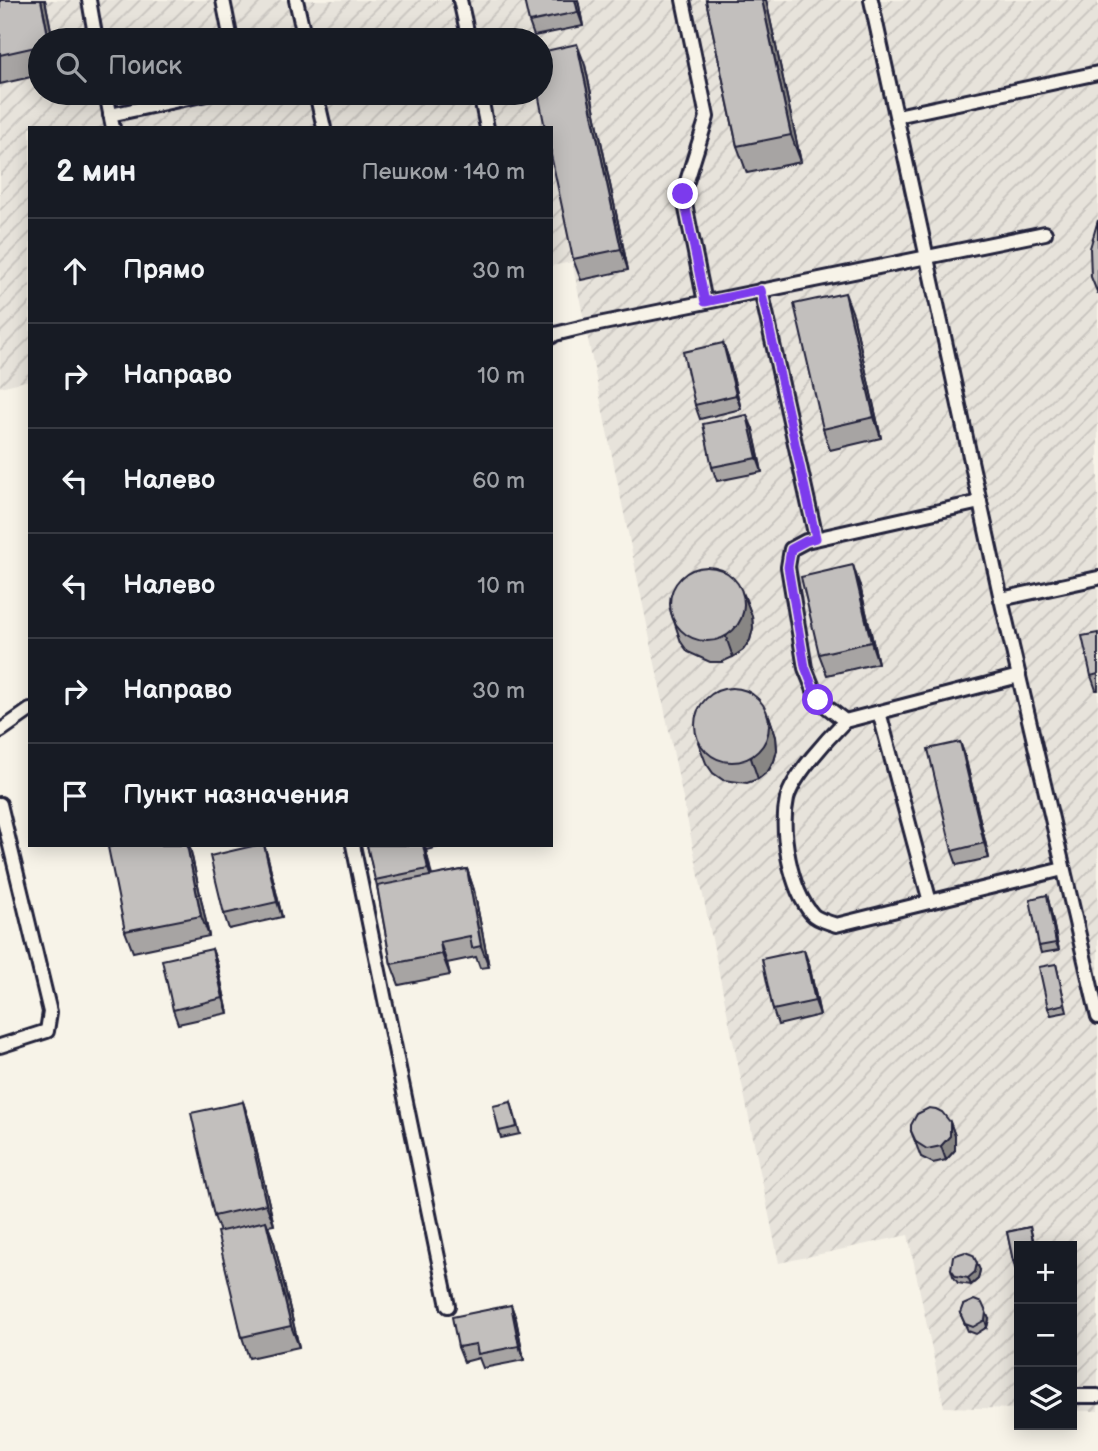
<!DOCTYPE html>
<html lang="ru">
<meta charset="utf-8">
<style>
body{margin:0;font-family:"Balsamiq Sans",sans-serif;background:#242831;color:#f1f3f6}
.controls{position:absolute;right:21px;bottom:21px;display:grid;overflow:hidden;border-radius:0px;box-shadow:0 4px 18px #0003}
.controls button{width:63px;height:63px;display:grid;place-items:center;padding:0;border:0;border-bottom:2px solid #363941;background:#171b24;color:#f1f3f6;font:35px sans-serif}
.stop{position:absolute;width:21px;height:21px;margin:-16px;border:5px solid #7c3aed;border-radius:50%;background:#fff}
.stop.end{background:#7c3aed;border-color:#fff;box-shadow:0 2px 7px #0008}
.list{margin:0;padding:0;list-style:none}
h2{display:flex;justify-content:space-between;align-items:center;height:91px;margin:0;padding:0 28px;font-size:30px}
h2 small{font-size:23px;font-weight:400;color:#9ea1a6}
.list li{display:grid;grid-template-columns:46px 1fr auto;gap:21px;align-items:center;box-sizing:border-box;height:105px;padding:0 28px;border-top:2px solid #363941}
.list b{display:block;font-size:26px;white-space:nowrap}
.list em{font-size:23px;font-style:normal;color:#9ea1a6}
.icon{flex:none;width:38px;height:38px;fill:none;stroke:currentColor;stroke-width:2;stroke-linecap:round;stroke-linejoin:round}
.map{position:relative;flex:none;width:1098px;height:1451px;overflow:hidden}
.search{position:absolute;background:#171b24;box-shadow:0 4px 18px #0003;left:28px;top:28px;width:525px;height:77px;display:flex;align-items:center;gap:18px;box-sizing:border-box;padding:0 24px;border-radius:38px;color:#9ea1a6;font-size:26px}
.panel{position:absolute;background:#171b24;box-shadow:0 4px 18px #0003;left:28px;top:126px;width:525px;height:721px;border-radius:0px}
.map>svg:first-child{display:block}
.industrial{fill:url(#industrial-furrows);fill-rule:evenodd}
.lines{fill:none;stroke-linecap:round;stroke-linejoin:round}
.service-casing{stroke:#22223b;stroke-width:18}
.service{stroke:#f7f3e8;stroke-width:12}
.wall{fill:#a7a4a3;stroke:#22223b;stroke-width:2}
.shaded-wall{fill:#888684;stroke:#22223b;stroke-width:2}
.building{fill:#c2bfbd;stroke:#22223b;stroke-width:2}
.route{stroke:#7c3aed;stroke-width:9}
</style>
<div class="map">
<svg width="1098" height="1451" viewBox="0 0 1098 1451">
<defs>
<pattern id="industrial-furrows" width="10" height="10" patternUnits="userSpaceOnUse" patternTransform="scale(1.75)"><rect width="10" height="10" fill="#e7e3db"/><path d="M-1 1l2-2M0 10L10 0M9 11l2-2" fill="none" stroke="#c6c2bd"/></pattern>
</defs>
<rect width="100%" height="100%" fill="#f7f3e8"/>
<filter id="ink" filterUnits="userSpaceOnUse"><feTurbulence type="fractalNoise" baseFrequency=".0143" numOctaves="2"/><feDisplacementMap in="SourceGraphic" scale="14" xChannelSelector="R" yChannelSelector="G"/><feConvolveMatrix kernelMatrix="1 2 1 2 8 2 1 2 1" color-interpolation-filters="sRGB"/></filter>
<g filter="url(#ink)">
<path class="industrial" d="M0,0H1098V1411H1072V1246H1019V1409L944,1407L908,1235L779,1263L572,262L551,266V128H30V380L0,387ZM40,40H541V93H40Z"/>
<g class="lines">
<g class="service-casing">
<g id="service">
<path d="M89,0L96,40"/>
<path d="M223,0L231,40"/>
<path d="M296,0L305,40"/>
<path d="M460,0L469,40"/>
<path d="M683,0L707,117L683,194L705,302"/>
<path d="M871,0L1001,599L1098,578"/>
<path d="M106,93L113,128"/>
<path d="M316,93L324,128"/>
<path d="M480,93L487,128"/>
<path d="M110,115L211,93"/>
<path d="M897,116L1098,73"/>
<path d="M761,290L816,538"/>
<path d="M551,337L555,334L584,327L1045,233"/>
<path d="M1001,599L1098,1017"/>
<path d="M1019,676L845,721C829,737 792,777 787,799C780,831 790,889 812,914C817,920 829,922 836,925L1063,869"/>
<path d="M879,712L930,902"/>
<path d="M845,721L818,700L805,668L788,567L791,549L806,541L980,502"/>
<path d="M0,731L30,710"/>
<path d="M0,804L50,1012L47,1031L0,1046"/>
<path d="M353,845L448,1306"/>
<path d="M1072,1396H1098"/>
</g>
</g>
<use href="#service" class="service"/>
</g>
<g class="wall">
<path d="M0,0H45L53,40H40V75L0,84Z"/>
<path d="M578,0L583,26L534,36L529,22Z"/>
<path d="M706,0H766L801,162L747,173L737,146Z"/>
<path d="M585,65L628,270L581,280L573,259Z"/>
<path d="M853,314L881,438L830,450L823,429Z"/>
<path d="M723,343L728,357L741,409L700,419L695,405Z"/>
<path d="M753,429L762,472L717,481L712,467Z"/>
<path d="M860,586L878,663L827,675L819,654Z"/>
<path d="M744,595L752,616L753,628L750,640L743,650L733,657L722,662H710L688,652L681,642L670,609Z"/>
<path d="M1098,633V690H1096L1091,676Z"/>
<path d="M769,716L776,737L777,750L774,761L768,771L758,779L747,783L723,780L713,773L706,763L698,742Z"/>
<path d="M960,742L965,756L989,858L957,865L952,851Z"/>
<path d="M118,845H189L191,852L209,936L133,952L125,931Z"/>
<path d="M264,845L268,858L282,917L229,929L224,914Z"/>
<path d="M367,845H439V847L426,850L432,876L467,869L474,890L489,967L480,968L476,957L447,963L450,975L399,985L391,964L377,886Z"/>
<path d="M1047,895L1049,903L1059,950L1041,953L1039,946Z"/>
<path d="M212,949L217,963L228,1013L178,1024L173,1010Z"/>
<path d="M809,964L820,1015L778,1025L773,1010Z"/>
<path d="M1056,964L1067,1012L1051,1015L1048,1008Z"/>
<path d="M243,1102L250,1123L274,1225L268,1226L274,1242L299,1347L249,1358L242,1337L220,1232L214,1216Z"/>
<path d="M511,1102L520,1134L501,1138L499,1131Z"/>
<path d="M950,1122L955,1136V1150L946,1160L933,1163L921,1157L911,1131Z"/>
<path d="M1030,1227L1035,1246H1019V1267L1015,1268L1007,1232Z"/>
<path d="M951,1269L980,1270L978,1279L971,1285L958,1283L953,1276Z"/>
<path d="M511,1305L516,1319L524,1360L483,1368L479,1358L464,1362L458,1347Z"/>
<path d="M960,1313L989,1319L987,1327L976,1334L968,1331Z"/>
</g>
<g class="shaded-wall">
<path d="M41,0H45L53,40H49Z"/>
<path d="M575,0H578L583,26L578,12Z"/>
<path d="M762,0H766L801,162L791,135Z"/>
<path d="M577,44L585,65L628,270L621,249Z"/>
<path d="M845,293L853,314L881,438L874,417Z"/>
<path d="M723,343L728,357L741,409L736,395Z"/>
<path d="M747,415L753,429L762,472L757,458Z"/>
<path d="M853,565L860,586L878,663L871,642Z"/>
<path d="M744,595L752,616L753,628L750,640L743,650L733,657L726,637Z"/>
<path d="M769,716L776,737L777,750L774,761L768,771L758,779L751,758Z"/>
<path d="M960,742L965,756L989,858L984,843Z"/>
<path d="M187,845H189L191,852L209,936L201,916Z"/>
<path d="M264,845L268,858L282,917L277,902Z"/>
<path d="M423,845H424L426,850L433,883L428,869Z"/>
<path d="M467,869L474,890L489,967L481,946Z"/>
<path d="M1047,895L1049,903L1059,950L1056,943Z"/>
<path d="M440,942L447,963L450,975L442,954Z"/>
<path d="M212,949L217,963L228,1013L223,998Z"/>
<path d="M804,950L809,964L820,1015L815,1001Z"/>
<path d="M243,1102L250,1123L274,1225L266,1204Z"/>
<path d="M950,1122L955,1136V1150L946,1160L941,1146Z"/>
<path d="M266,1221L274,1242L299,1347L291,1326Z"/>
<path d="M977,1263L980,1270L978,1279L971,1285L968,1278Z"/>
<path d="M511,1305L516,1319L524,1360L519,1346Z"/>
<path d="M986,1312L989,1319L987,1327L985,1320Z"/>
</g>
<g class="building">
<path d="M0,0H41L49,40H40V46L0,55Z"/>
<path d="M524,0H575L578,12L529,22Z"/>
<path d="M706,0H762L791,135L737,146Z"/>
<path d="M577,44L621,249L573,259L551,155V128H545L538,93H541V52Z"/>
<path d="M1098,220V294L1091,277L1090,248Z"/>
<path d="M845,293L874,417L823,429L794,304Z"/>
<path d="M723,343L736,395L695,405L683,352Z"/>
<path d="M747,415L757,458L712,467L703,424Z"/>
<path d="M853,565L871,642L819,654L801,577Z"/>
<circle cx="707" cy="604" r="37"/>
<path d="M1098,633V674L1091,676L1082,636Z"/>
<circle cx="732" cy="725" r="37"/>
<path d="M960,742L984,843L952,851L928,749Z"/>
<path d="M118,845H187L201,916L125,931L108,847Z"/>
<path d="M257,845H264L277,902L224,914L210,856Z"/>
<path d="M367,845H423L428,869L375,880Z"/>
<path d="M467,869L481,946L472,948L470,936L440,942L442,954L391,964L377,886Z"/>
<path d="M1047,895L1056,943L1039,946L1030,899Z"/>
<path d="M212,949L223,998L173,1010L162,960Z"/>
<path d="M804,950L815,1001L773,1010L762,959Z"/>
<path d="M1056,964L1065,1004L1048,1008L1039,967Z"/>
<path d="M243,1102L266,1204L214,1216L191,1113Z"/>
<path d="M511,1102L517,1127L499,1131L493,1106Z"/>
<path d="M929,1108L936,1109L942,1112L950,1122V1136L941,1146L927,1149L916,1142L911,1131V1125L917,1114Z"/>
<path d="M266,1221L291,1326L242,1337L217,1232Z"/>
<path d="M1030,1227L1034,1246H1019V1259L1013,1261L1007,1232Z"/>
<path d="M965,1252L973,1255L977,1263L975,1272L968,1278L956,1276L951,1269L953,1256Z"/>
<path d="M974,1300L982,1303L986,1312L985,1320L973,1327L965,1324L960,1313L963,1305Z"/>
<path d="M511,1305L519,1346L478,1354L476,1344L458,1347L452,1317Z"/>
</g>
</g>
<g class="lines" filter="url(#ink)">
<path class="route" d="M683,194L705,302L761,290L816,538L806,541L791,549L788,567L805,667L818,700"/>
</g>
</svg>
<div class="controls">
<button>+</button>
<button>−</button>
<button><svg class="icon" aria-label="layers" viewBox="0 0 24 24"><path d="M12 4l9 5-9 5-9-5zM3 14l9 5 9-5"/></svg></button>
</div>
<div class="stop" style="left:818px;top:700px"></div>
<div class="stop end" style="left:683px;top:194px"></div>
<div class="search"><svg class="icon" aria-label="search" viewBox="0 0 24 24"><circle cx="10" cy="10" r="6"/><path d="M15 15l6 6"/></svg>Поиск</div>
<section class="panel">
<h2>2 мин<small>Пешком · 140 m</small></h2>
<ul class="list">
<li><svg class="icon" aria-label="ahead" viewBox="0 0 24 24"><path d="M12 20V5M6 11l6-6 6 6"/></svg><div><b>Прямо</b></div><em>30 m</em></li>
<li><svg class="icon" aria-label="right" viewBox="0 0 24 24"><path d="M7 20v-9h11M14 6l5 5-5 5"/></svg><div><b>Направо</b></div><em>10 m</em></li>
<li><svg class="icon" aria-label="left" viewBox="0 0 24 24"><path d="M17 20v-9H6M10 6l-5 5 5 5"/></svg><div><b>Налево</b></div><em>60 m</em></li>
<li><svg class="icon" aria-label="left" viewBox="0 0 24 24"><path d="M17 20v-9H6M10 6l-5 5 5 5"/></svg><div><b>Налево</b></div><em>10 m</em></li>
<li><svg class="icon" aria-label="right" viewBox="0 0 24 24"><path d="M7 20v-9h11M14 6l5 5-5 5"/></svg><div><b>Направо</b></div><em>30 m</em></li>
<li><svg class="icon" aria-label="arrive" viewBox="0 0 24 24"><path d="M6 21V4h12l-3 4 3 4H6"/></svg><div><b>Пункт назначения</b></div></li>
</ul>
</section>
</div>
